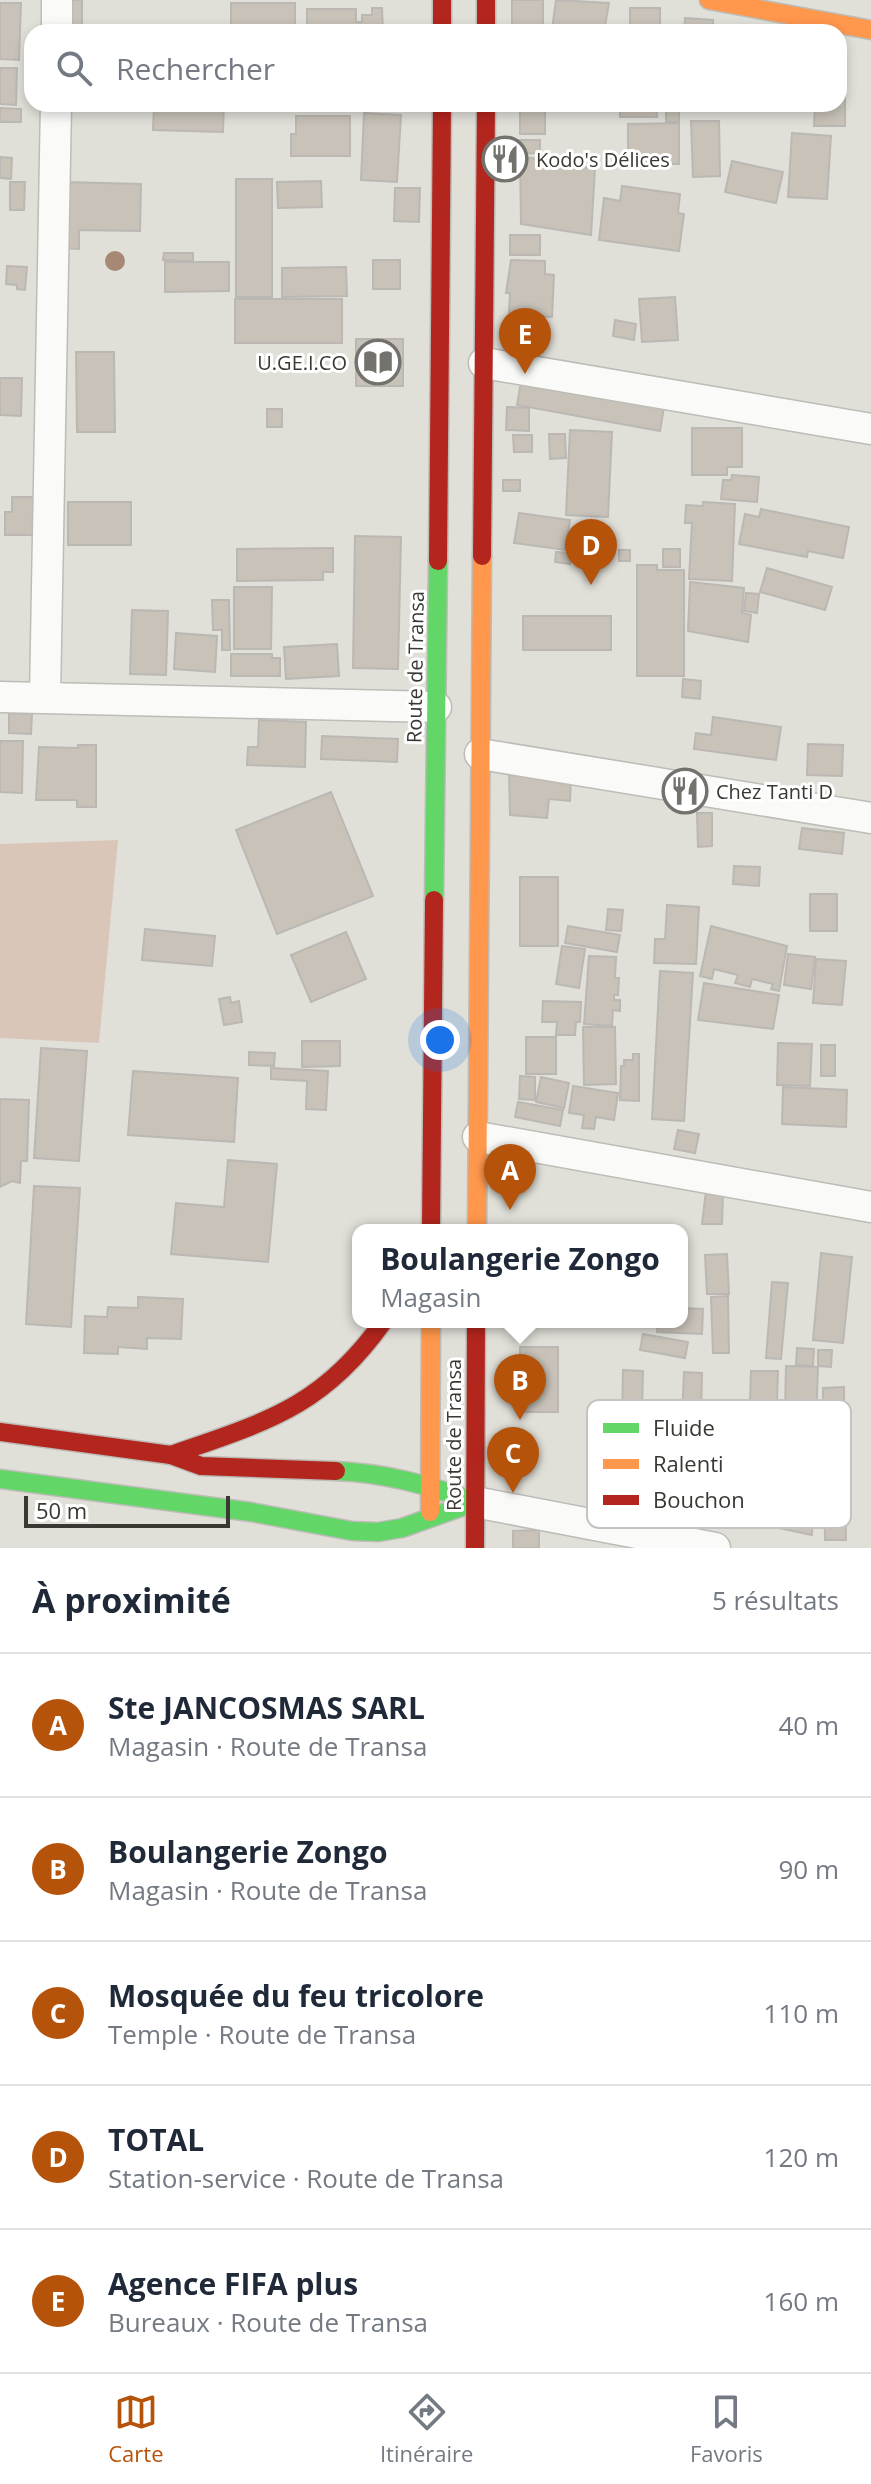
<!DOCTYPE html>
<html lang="fr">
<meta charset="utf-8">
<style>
body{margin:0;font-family:"Open Sans",sans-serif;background:#f6f6f7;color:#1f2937}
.scale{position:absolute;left:24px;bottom:20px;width:206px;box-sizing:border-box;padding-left:8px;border:4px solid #393833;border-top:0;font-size:22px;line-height:28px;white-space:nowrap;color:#393833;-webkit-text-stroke:6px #fff;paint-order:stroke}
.you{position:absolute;left:440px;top:1040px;width:28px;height:28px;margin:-20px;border:6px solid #fff;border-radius:50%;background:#1a73e8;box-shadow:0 0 0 12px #1a73e833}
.badge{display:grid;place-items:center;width:52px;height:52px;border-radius:50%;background:#b45309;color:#fff;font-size:26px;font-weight:700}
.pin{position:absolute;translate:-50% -66px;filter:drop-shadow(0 2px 4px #0008)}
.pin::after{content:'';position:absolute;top:42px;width:28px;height:24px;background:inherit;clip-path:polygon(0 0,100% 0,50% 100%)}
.popup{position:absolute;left:352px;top:1224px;width:336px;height:104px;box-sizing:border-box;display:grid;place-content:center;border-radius:16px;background:#fff;filter:drop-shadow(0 2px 6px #0005);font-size:26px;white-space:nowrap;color:#747a83}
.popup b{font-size:30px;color:#1f2937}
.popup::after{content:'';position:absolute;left:50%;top:100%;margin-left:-16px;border:16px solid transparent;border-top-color:#fff}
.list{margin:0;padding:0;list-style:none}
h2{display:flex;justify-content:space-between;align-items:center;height:104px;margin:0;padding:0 32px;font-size:34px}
h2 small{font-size:26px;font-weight:400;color:#747a83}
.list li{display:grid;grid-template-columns:52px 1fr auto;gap:24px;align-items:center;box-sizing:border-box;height:144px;padding:0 32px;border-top:2px solid #e0e1e3}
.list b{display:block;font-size:30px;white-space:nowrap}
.list p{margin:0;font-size:26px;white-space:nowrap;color:#747a83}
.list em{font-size:26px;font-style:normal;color:#747a83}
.icon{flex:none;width:44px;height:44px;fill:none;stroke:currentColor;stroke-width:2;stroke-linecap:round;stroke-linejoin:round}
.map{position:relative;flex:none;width:871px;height:1548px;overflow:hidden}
.search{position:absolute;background:#fff;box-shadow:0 4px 12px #0003;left:24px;right:24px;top:24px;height:88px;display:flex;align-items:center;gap:20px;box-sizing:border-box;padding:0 28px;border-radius:24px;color:#747a83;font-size:30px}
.sheet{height:824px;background:#fff}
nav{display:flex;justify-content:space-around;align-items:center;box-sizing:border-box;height:112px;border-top:2px solid #e0e1e3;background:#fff;font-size:22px;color:#747a83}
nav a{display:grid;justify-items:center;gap:4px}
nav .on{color:#b45309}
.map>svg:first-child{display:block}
.green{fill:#dac6b9}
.building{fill:#c8c2b8;stroke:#bbb8b3;stroke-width:2}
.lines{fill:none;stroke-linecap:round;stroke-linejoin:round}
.street-casing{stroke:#bdbcb7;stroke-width:33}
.fast-casing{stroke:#bdbcb7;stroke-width:21}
.slow-casing{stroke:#bdbcb7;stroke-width:21}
.jam-casing{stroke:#bdbcb7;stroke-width:21}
.street{stroke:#fafaf9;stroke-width:30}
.fast{stroke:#63d668;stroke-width:18}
.slow{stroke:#ff974d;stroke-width:18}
.jam{stroke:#b3261e;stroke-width:18}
.tree{fill:#a68874}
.labels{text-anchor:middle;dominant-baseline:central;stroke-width:6;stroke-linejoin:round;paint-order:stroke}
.poi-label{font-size:20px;fill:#393833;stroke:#fff;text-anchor:start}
.street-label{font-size:20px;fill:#393833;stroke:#fff}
.key{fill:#fff;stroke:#c4c3c2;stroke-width:2}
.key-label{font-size:22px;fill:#393833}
</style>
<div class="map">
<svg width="871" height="1548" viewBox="0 0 871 1548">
<rect width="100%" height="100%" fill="#e0dfd8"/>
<path class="green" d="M118,840L99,1043L0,1038V844Z"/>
<g class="building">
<path d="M67,0H82V32H66Z"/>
<rect x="512" y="0" width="31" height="32"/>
<path d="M556,0L609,3L604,32L552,29Z"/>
<path d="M0,3H21L19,60L0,59Z"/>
<rect x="231" y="3" width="64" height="29"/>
<path d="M372,8H382L383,32H307V9H356V22H362V15H372Z"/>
<rect x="630" y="8" width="30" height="23"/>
<path d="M685,18L713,20V32H684Z"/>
<path d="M839,44H845V126H814L815,104H839Z"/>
<path d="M0,68H17L16,105L0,104Z"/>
<path d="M154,104H224L223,132L153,130Z"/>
<rect x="233" y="104" width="47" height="6"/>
<path d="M620,104H656L657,117H620Z"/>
<rect x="666" y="104" width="13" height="18"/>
<path d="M0,108L21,109V122H0Z"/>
<rect x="520" y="110" width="25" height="24"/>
<path d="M364,113L401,115L397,182L361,180Z"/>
<path d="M296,116H350V156H291V134H296Z"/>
<path d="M691,121H719L720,176L693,177Z"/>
<path d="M679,123V164H640L639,153H628V124Z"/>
<path d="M792,133L831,136L827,199L788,197Z"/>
<path d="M513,140H540V153L513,154Z"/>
<path d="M520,156L595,169L591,235L521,224Z"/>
<path d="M0,157L12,158L11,179L0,178Z"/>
<path d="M732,161L783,172L776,203L725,192Z"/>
<rect x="236" y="179" width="36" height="118"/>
<path d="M321,181L322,207L278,208L277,182Z"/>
<path d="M10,182H25L24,210H10Z"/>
<path d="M65,182L141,184L140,231L79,230V249L64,248Z"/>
<path d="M622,186L680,194L678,213L684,214L679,251L599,240L604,198L620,201Z"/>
<path d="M395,188H420L419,222L394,221Z"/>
<rect x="510" y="235" width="30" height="20"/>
<path d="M164,253H193V261L163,260Z"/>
<rect x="373" y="260" width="27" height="29"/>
<path d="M511,260L545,261V274L554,275L552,317L509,315L510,293H506Z"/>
<path d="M165,262H229V291L165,292Z"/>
<path d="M7,266L27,267L25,290L17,289V285L6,284Z"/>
<path d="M346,267L347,296L282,297V268Z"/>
<path d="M675,297L678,340L642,342L639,299Z"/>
<rect x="235" y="299" width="107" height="44"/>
<path d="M615,320L636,324L634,340L613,336Z"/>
<rect x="356" y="339" width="47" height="47"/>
<path d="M76,352H114L115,432H77Z"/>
<path d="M0,378H22L21,416L0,415Z"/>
<path d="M521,382L664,407L660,431L517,405Z"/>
<path d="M507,407L529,408V431L506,430Z"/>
<rect x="267" y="409" width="15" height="18"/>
<path d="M692,428H742V467H727V475H692Z"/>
<path d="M570,430L612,432L608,517L566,515Z"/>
<path d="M549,434H565L566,458L550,459Z"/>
<path d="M513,435H532V452H514Z"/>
<path d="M732,475L759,477L757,502L721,499L723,480H731Z"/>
<rect x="503" y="480" width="17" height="11"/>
<path d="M12,497H34V535H5V512H12Z"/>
<rect x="68" y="502" width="63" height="43"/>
<path d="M703,502L735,504L732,581L689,579L692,523H685L686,505L703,506Z"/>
<path d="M761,509L849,527L843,558L808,551L807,557L739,544L745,514L759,517Z"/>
<path d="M519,513L570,520L565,550L514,543Z"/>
<path d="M355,536L401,537L398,669L353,668Z"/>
<path d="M333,548V572H323V580L237,581V549Z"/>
<rect x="663" y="549" width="17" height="18"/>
<rect x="619" y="550" width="11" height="11"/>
<path d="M556,552L570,553V564L555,562Z"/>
<path d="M637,565H657V570H684V676H637Z"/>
<path d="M767,568L832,587L825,610L760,592Z"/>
<path d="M690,582L744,588L742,613L751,615L748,642L688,631Z"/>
<path d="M234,587H272L271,649H234Z"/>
<path d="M746,593L759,594L757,613L744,611Z"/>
<path d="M212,600H229L230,650H222V630H213Z"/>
<path d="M132,610L168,611L166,675L130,674Z"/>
<rect x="523" y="616" width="88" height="34"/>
<path d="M176,633L217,636L215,672L174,669Z"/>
<path d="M337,644L339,676L286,679L284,647Z"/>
<path d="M231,654H272V658H280V676H231Z"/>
<path d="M683,679L701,681L700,699L682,697Z"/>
<path d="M9,713L32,714L31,734L9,733Z"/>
<path d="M713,717L781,727L776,760L694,749L696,733L711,735Z"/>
<path d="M259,720L306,722L305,767L247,765L248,747H258Z"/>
<path d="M322,736L398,739L397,762L321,759Z"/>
<path d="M0,741H23L22,793L0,792Z"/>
<path d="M808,744L843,745L842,776L807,775Z"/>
<path d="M78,745H96V807H77V800H36L39,747L78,748Z"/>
<path d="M509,771L571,776L570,801L549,799L547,818L510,815Z"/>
<path d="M331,792L373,896L277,934L236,830Z"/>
<path d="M697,813H712V846L698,847Z"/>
<path d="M802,828L844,833L842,854L799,849Z"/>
<path d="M734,866L760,867L759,886L733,884Z"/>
<rect x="520" y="877" width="38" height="69"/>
<rect x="810" y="894" width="27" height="37"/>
<path d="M667,905L699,907L696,964L654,963L655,939H665Z"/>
<path d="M608,909L623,910L621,931L606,930Z"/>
<path d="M568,926L620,935L617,952L565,943Z"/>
<path d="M711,926L787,946L779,991L771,989L773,984L752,979L750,987L735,983L738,975L714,969L712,979L700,976Z"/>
<path d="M145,929L215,936L212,966L142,960Z"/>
<path d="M346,932L366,979L311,1002L291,955Z"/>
<path d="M562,946L585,949L579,988L556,984Z"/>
<path d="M788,954L815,957L811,989L784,985Z"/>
<path d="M589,956L616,957L615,978H619L618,995H614V1000H620V1011L613,1010L612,1026L584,1024Z"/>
<path d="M816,959L846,961L842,1005L813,1003Z"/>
<path d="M660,971L693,973L684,1121L652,1119Z"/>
<path d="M704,983L779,995L773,1029L698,1020Z"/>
<path d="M230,997L231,1003L239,1001L242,1022L224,1025L219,999Z"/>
<path d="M543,1001L581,1002L580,1022H576L575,1035H556L557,1022H542Z"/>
<path d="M583,1027H615L616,1084L584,1085Z"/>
<rect x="526" y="1037" width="30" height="37"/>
<path d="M302,1041H340V1066L302,1067Z"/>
<path d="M778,1043L812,1044L810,1086L777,1085Z"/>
<rect x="821" y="1045" width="14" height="31"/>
<path d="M41,1048L87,1051L79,1161L34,1158Z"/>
<path d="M249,1052L275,1053L274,1066L249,1065Z"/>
<path d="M633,1054H639V1101L620,1100L621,1066H624V1060H633Z"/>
<path d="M271,1068L328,1071L326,1110L306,1109L307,1081L271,1079Z"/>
<path d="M133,1071L238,1078L234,1142L128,1135Z"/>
<path d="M520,1076L535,1077V1100L519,1099Z"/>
<path d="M541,1077L569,1083L564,1108L536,1102Z"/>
<path d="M573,1086L618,1093L614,1120L596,1117L594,1129L582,1128L584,1115L569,1113Z"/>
<path d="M783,1087L847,1090L846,1127L782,1124Z"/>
<path d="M0,1099L29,1100L27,1161H21L20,1183L12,1181L0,1187Z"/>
<path d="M518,1102L563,1110L560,1126L515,1117Z"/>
<path d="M678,1130L699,1134L695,1153L674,1149Z"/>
<path d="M228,1160L277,1164L268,1262L171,1254L176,1203L224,1207Z"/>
<path d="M34,1186L80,1188L71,1327L26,1324Z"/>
<path d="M706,1191H723L722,1224H702Z"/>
<path d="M821,1253L852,1257L843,1343L813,1340Z"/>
<path d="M727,1254L729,1294H707L705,1255Z"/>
<path d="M772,1282L788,1283L781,1359L766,1358Z"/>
<path d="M728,1296L729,1353H713L711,1297Z"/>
<path d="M138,1297L183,1299L181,1339L147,1338V1349L118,1347V1354L84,1353L85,1316L107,1317L108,1307L138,1308Z"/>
<path d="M682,1308L703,1309L702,1334L657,1332L658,1322H682Z"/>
<path d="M643,1334L688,1342L685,1358L640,1350Z"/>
<rect x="520" y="1347" width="38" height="65"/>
<path d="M797,1348L814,1349L813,1366L796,1365Z"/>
<path d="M818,1350H832L831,1367L818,1366Z"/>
<path d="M786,1366L818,1367L812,1535L778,1528V1499H783Z"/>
<path d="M623,1370L643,1371L640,1486H621Z"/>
<path d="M751,1371H778L777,1402H750Z"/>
<path d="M684,1372L702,1373L701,1418H682Z"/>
<path d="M844,1387L846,1540H825L823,1388Z"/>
<path d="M675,1444L703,1445V1462L675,1461Z"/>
<path d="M750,1445H777L775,1527H758V1521H738L739,1495L749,1496Z"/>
<path d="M539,1530V1548H513V1531Z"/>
</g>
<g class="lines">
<g class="street-casing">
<g id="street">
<path d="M57,32V0"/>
<path d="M484,363L871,429"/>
<path d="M0,697L436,707"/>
<path d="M45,697L56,104"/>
<path d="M480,754L871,818"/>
<path d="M478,1137L871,1207"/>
<path d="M475,1502L715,1548"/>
</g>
</g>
<g class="fast-casing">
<g id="fast">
<path d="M434,900L438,561"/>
<path d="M336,1471C385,1473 429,1485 475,1502"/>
<path d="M0,1479L251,1512L352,1531L378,1532L402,1528L475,1502"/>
</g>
</g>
<g class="slow-casing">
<g id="slow">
<path d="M709,0L871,30"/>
<path d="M477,1230L482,556"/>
<path d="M430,1512L431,1322"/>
</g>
</g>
<g class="jam-casing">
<g id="jam">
<path d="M442,0V32"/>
<path d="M486,0V32"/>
<path d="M482,556L486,104"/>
<path d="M438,561L442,104"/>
<path d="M431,1230L434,900"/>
<path d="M0,1432L171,1455L201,1466L336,1471"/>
<path d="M171,1455C265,1422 322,1408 383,1322"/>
<path d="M475,1548L476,1322"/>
</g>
</g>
<use href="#street" class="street"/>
<use href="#fast" class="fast"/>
<use href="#slow" class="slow"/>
<use href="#jam" class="jam"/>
</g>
<circle class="tree" cx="115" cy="261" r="10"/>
<defs>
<g id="restaurant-ring" transform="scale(2.3)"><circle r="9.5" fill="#fff" stroke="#73726d" stroke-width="1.5"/><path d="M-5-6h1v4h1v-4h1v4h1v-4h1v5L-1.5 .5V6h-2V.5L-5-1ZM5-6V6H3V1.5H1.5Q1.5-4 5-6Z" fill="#73726d"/></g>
<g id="library-ring" transform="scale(2.3)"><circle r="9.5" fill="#fff" stroke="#73726d" stroke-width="1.5"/><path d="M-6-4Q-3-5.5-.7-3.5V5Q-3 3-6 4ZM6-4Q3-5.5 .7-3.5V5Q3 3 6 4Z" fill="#73726d"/></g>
</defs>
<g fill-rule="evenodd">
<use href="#restaurant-ring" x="505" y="159"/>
<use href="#library-ring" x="378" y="362"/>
<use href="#restaurant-ring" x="685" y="791"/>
</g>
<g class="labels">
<g class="poi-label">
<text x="536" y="159">Kodo's Délices</text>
<text x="347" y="362" text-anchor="end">U.GE.I.CO</text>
<text x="716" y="791">Chez Tanti D</text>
</g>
<g class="street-label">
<text transform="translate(415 667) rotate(-89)">Route de Transa</text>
<text transform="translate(453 1435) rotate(-90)">Route de Transa</text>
</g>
</g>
<rect x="587" y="1400" width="264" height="128" rx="12" class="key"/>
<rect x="603" y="1423" width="36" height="10" fill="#63d668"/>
<rect x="603" y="1459" width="36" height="10" fill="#ff974d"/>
<rect x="603" y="1495" width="36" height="10" fill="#b3261e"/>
<g class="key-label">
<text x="653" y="1436">Fluide</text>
<text x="653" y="1472">Ralenti</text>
<text x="653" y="1508">Bouchon</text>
</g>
</svg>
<div class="scale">50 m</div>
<div class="you"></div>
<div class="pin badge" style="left:510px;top:1210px">A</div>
<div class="pin badge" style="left:520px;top:1420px">B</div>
<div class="popup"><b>Boulangerie Zongo</b>Magasin</div>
<div class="pin badge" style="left:513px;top:1493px">C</div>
<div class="pin badge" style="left:591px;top:585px">D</div>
<div class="pin badge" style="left:525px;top:374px">E</div>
<div class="search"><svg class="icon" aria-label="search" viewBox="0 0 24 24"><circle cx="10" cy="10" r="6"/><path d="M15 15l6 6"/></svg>Rechercher</div>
</div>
<section class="sheet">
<h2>À proximité<small>5 résultats</small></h2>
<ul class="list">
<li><span class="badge">A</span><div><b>Ste JANCOSMAS SARL</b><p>Magasin · Route de Transa</p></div><em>40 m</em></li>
<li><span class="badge">B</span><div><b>Boulangerie Zongo</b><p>Magasin · Route de Transa</p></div><em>90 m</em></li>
<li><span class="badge">C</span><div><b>Mosquée du feu tricolore</b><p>Temple · Route de Transa</p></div><em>110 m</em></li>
<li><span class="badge">D</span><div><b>TOTAL</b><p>Station-service · Route de Transa</p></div><em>120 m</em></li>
<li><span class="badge">E</span><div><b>Agence FIFA plus</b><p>Bureaux · Route de Transa</p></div><em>160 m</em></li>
</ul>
</section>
<nav>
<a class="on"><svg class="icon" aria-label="map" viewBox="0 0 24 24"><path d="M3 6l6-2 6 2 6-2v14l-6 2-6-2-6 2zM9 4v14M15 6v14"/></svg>Carte</a>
<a><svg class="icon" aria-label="directions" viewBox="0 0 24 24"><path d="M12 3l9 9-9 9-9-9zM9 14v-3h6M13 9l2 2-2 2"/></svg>Itinéraire</a>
<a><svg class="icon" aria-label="saved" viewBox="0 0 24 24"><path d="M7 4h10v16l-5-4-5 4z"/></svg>Favoris</a>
</nav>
